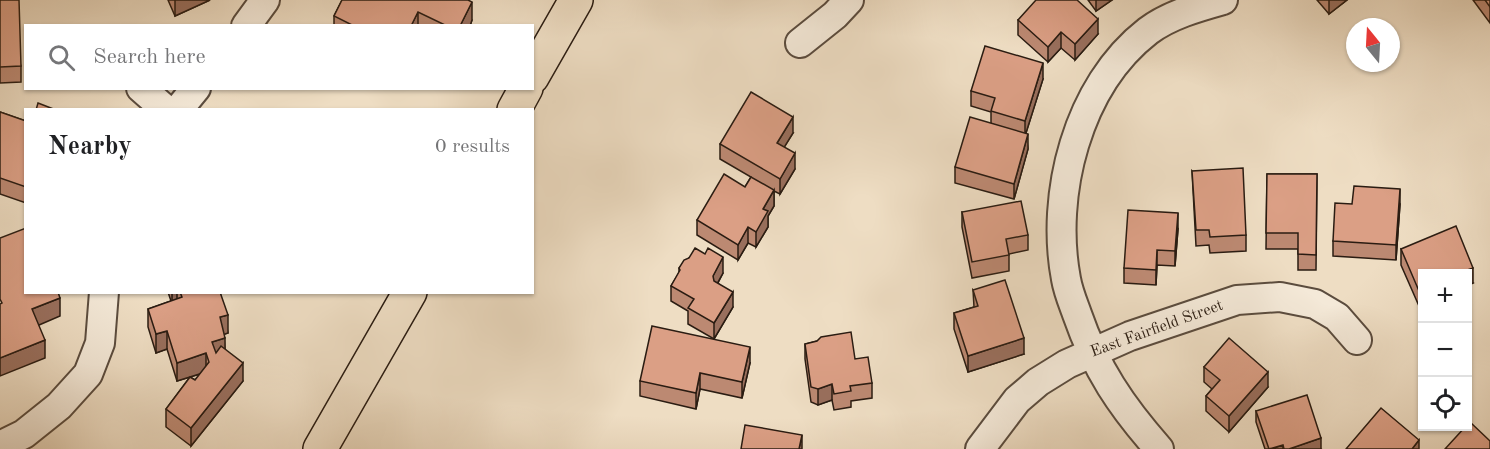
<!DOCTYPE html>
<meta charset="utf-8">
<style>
body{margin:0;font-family:"Old Standard TT",serif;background:#f6f6f6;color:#202124}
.controls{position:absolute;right:18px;bottom:18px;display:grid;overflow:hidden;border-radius:0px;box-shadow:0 2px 4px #0004}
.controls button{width:54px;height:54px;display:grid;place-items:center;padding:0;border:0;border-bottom:2px solid #e0e0e0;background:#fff;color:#202124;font:30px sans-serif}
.compass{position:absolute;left:1346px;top:18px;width:54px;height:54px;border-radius:50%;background:#fff;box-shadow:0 2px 4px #0004;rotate:342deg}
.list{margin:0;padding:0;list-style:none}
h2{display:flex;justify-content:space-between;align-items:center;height:78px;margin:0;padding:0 24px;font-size:26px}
h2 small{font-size:20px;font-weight:400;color:#757577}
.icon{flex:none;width:33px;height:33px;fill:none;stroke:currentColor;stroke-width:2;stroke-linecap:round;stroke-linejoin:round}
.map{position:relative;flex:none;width:1490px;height:449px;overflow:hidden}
.search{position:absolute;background:#fff;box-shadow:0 2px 4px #0004;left:24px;top:24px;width:510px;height:66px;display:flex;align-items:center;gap:15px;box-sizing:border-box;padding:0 21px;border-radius:0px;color:#757577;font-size:22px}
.panel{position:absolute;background:#fff;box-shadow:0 2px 4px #0004;left:24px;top:108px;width:510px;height:186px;border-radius:0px}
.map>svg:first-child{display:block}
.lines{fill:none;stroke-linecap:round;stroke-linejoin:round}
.minor-casing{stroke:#5b4c3e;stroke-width:32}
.major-casing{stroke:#2a1c12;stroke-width:36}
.minor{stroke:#f4e9d8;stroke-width:28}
.major{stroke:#eeddc3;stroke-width:33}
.wall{fill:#bc8972;stroke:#2a1c12;stroke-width:1.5;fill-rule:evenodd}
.shaded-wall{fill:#996f5d;stroke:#2a1c12;stroke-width:1.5}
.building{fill:#db9f85;stroke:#2a1c12;stroke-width:1.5}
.labels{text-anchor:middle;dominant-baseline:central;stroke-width:5;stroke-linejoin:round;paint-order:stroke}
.street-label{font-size:16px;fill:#2a1c12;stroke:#f4e9d8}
</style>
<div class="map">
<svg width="1490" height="449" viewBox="0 0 1490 449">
<rect width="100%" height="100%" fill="#eeddc3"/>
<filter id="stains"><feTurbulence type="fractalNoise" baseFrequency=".00333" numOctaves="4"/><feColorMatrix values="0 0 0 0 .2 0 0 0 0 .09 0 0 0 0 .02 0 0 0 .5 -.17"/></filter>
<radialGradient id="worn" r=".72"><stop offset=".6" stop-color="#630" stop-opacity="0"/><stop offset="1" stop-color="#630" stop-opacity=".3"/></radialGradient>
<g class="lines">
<g class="minor-casing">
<g id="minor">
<path d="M246,26L265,0"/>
<path d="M800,43L835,15L849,0"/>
<path d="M141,88L166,110"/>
<path d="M178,110L196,88"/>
<path d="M0,446L24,434L59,406L88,374L100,343L104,292"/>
<path d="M980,449L1017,400L1038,382L1067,364L1130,336L1237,300L1280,297L1315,304L1337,317L1357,340"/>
<path d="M1159,449C1121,406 1096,369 1077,314C1073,303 1068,291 1066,279C1050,195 1077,86 1148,31C1169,15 1198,7 1223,0"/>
</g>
</g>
<g class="major-casing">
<g id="major">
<path d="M532,77L576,0"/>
<path d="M514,110L526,88"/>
<path d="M320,449L410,292"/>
</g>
</g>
<use href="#minor" class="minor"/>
<use href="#major" class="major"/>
</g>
<g class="wall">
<path d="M0,0L21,66V82L0,83Z"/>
<path d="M168,0H210L175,16Z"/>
<path d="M342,0L472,20L470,26H334V16Z"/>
<path d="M1088,0H1112L1096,11Z"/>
<path d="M1317,0H1347L1329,14Z"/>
<path d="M1473,0H1490V23Z"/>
<path d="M1018,20L1098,34L1075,60L1061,48L1048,62L1018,35Z"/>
<path d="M1043,79L1026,133L1028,149L1014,199L955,183V167L991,123V112L971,106V91Z"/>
<path d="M0,112L26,121V203L0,194Z"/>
<path d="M793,133L784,147L795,169L780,194L774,191V206L768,216V227L756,247L748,243L738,260L697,235V220L745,187L751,177L720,159V144Z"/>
<path d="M1192,171L1246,235V251L1210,253L1209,245L1196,246Z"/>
<path d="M1267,174H1317L1316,270H1298V249H1266Z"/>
<path d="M1352,204H1400L1396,260L1333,256V241Z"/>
<path d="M962,212L1028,235V250L1009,254V271L972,278L962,227Z"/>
<path d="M1178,229L1175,266L1157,265L1156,285L1124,283V268Z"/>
<path d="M1401,249L1473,283L1419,306L1401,265Z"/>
<path d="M689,258L723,273L718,283L733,307L714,339L688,324V311L671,301V286L679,273V268Z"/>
<path d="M973,290L1024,354L968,372L954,329V313L974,307Z"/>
<path d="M168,292H220L228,333L224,334L225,349L243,381L191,446L166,427V409L190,377L177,381L167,349L156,353L148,327V309L171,301ZM200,374L195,380L190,377Z"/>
<path d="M817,341L855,359L872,383V398L851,401V407L834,410L832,400L818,405L811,402L805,359V344Z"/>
<path d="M750,363L742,398L700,389L696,409L640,396V381Z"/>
<path d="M1204,367L1268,387L1229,432L1206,411V396L1212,389L1204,382Z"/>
<path d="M1256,411L1321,449H1265L1256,422Z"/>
</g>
<g class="shaded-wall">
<path d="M175,0H210L175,16Z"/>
<path d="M1096,0H1112L1096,11Z"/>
<path d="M1329,0H1347L1329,14Z"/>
<path d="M472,2V20L470,26H460Z"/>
<path d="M418,12V26H411Z"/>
<path d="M1098,19V34L1075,60V44Z"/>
<path d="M1061,32V48L1048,62V47Z"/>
<path d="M1043,63V79L1025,136V121Z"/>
<path d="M793,117V133L777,159V143Z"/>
<path d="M1028,134V149L1014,199V184Z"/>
<path d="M795,153V169L780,194V179Z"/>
<path d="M1400,189V204L1396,260V245Z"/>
<path d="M774,190V206L768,216V227L756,247V232L763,209Z"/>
<path d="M1178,213V229L1175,266V251Z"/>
<path d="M748,227V243L738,260V245Z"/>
<path d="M1157,250V265L1156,285V270Z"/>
<path d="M723,257V273L713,291V276Z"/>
<path d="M1473,268V283L1467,286V273H1459Z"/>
<path d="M1422,289V305L1419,306V291Z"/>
<path d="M172,292H177V301L172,303Z"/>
<path d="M733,292V307L714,339V323Z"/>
<path d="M60,298V316L32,328V309Z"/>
<path d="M228,315V333L220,336V317Z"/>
<path d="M167,331V349L156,353V334Z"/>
<path d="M225,338V356L212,361V342Z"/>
<path d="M1024,338V354L968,372V356Z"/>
<path d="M45,340V358L0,376V358Z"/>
<path d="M750,347V363L742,398V382Z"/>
<path d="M206,353V372L177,381V363Z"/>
<path d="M243,363V381L191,446V428Z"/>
<path d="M1268,372V387L1229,432V416Z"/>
<path d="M700,373V389L696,409V393Z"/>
<path d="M832,384V400L818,405V389Z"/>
<path d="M802,435V449H799Z"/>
<path d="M1321,438V449H1289Z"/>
<path d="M1419,440V449H1412Z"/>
<path d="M1283,445V449H1271Z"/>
</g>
<g class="building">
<path d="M0,0H19L21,66L0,67Z"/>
<path d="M342,0H468L472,2L460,26H447L418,12L411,26H354L334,16Z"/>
<path d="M1036,0H1077L1098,19L1075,44L1061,32L1048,47L1018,20Z"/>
<path d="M1485,0H1490V7Z"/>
<path d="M985,46L1043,63L1025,121L991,111L995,98L971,91Z"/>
<path d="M751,92L793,117L777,143L795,153L780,179L720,144Z"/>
<path d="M38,103L56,110H36Z"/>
<path d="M0,112L26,121V187L0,178Z"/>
<path d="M970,117L1028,134L1014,184L955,167Z"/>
<path d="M1243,168L1246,235L1210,237L1209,230H1196L1192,171Z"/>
<path d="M724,174L745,187L751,177L774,190L763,209L768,211L756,232L748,227L738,245L697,220Z"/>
<path d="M1267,174H1317L1316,255L1298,254V233H1266Z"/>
<path d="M1354,186L1400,189L1396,245L1333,241L1335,203L1352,204Z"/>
<path d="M1021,201L1028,235L1006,239L1009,255L972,262L962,212Z"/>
<path d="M1128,210L1178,213L1175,251L1157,250L1156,270L1124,268Z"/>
<path d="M1456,226L1473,268L1459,273H1422V289L1419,291L1401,249Z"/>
<path d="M26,228V292H58L60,298L32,309L45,340L0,358V304L2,303L0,299V238Z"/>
<path d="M695,248L705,254L708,248L723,257L713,276L714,281L733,292L714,323L688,308L694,299L671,286L680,270L679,268L684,260L689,258Z"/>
<path d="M1005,280L1024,338L968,356L954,313L978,306L973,290Z"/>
<path d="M180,292H220L228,315L220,317L225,338L212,342L216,353L221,346L243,363L191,428L166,409L190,377L195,380L209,362L206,353L177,363L167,331L156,334L148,309L182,297Z"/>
<path d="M652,326L750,347L742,382L700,373L696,393L640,381Z"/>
<path d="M851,332L855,359L868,357L872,383L850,386L851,391L834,394L832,384L818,389L811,387L805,344L817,341L821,337Z"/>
<path d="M1229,338L1268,372L1229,416L1206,396L1220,380L1204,367Z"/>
<path d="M1307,395L1321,438L1289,449H1284L1283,445L1269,449L1256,411Z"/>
<path d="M1381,408L1419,440L1412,449H1346Z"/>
<path d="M1470,422L1490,441V449H1445L1466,426H1467Z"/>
<path d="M745,425L802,435L799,449H741Z"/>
</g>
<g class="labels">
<g class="street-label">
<text transform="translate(1157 329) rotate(-20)">East Fairfield Street</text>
</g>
</g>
<rect width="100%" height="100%" filter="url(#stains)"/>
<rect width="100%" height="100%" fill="url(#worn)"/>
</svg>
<div class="controls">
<button>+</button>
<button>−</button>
<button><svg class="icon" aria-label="locate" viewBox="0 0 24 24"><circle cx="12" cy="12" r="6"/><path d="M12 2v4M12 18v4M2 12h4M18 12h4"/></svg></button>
</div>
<svg class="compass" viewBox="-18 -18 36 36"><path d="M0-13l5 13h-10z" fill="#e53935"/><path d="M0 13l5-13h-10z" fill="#757577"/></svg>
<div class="search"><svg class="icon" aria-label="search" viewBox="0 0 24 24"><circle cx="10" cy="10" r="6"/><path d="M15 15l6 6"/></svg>Search here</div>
<section class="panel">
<h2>Nearby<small>0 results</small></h2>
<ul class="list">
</ul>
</section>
</div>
